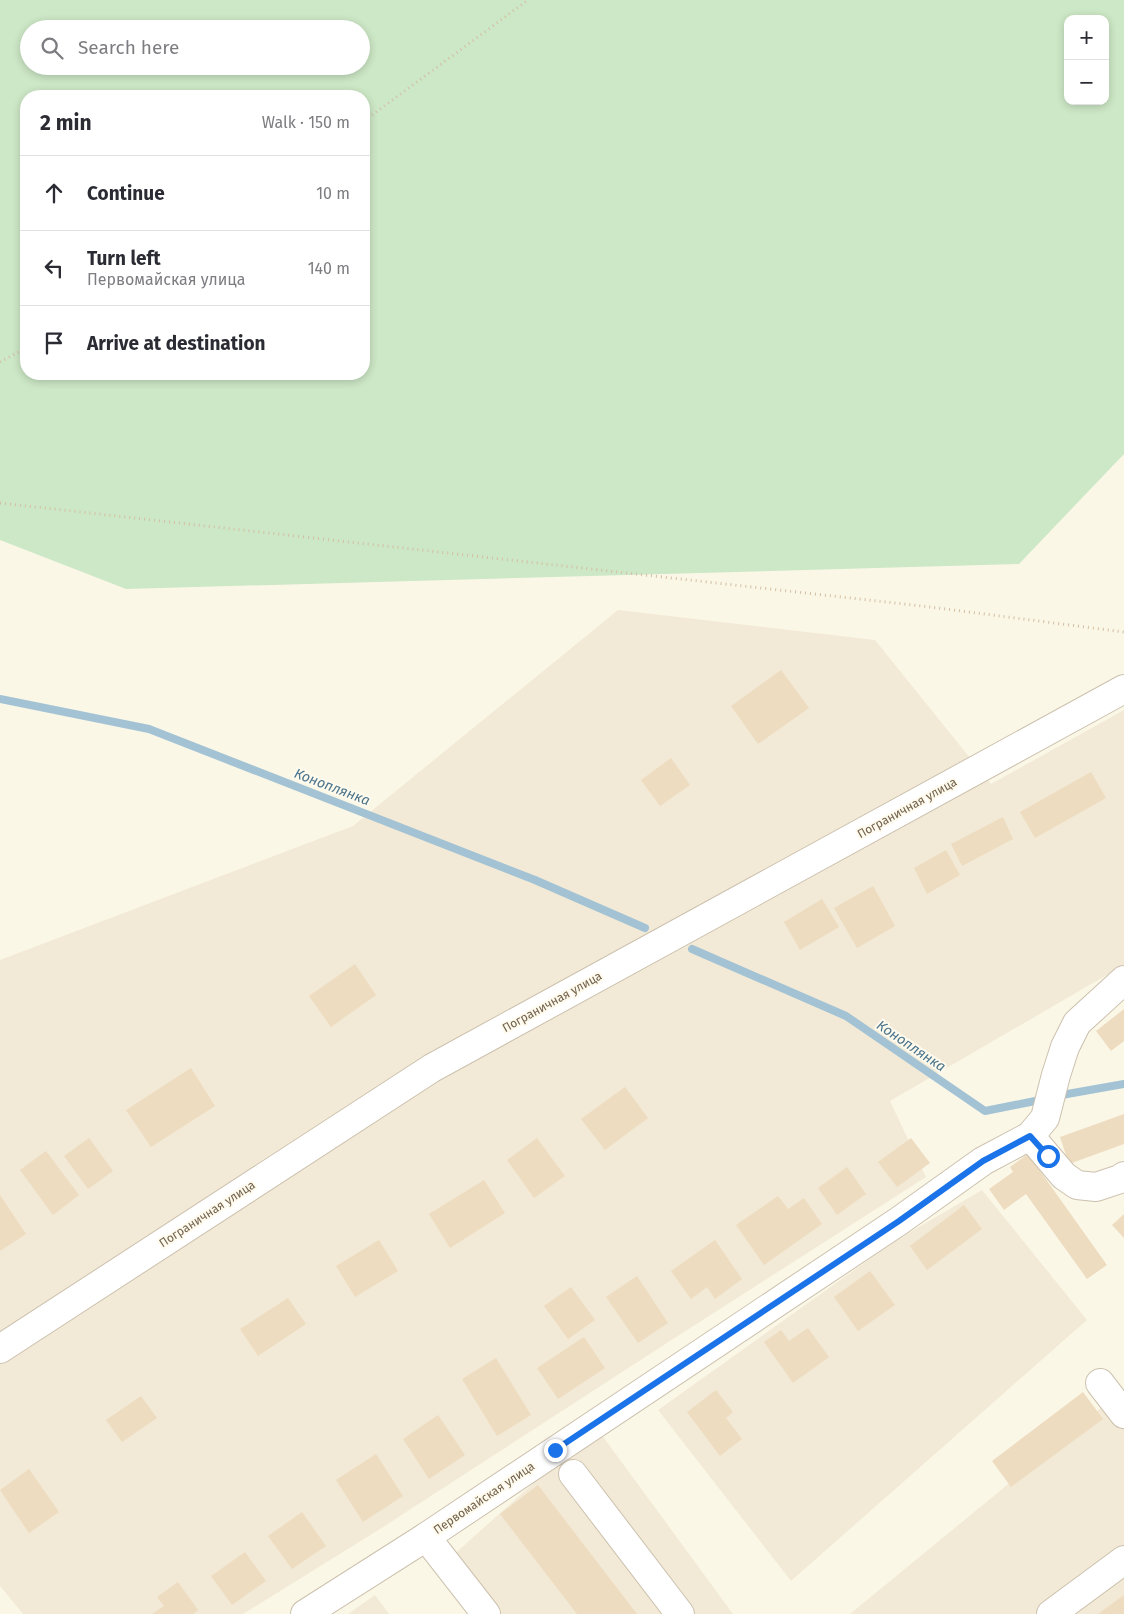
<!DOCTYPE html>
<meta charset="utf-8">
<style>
body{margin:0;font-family:"Fira Sans",sans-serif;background:#f2f2f3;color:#2b2b33}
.controls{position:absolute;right:15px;top:15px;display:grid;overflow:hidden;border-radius:10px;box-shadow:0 2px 8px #0003}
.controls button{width:45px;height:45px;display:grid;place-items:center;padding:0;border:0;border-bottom:1px solid #e1e1e2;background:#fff;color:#2b2b33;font:25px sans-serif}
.stop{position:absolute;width:15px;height:15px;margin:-11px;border:4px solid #1a73e8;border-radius:50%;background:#fff}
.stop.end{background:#1a73e8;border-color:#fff;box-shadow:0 1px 5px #0008}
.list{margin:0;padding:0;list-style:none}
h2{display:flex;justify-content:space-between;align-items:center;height:65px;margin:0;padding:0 20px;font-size:21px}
h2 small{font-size:16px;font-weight:400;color:#7c7c81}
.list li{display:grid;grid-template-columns:32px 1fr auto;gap:15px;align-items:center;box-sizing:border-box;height:75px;padding:0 20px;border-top:1px solid #e1e1e2}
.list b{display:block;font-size:19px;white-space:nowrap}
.list p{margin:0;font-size:16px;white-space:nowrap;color:#7c7c81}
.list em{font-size:16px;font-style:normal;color:#7c7c81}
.icon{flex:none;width:28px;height:28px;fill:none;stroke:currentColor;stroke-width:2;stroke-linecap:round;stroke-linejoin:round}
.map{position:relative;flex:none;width:1124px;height:1614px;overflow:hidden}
.search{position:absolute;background:#fff;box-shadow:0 2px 8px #0003;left:20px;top:20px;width:350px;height:55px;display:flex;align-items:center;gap:12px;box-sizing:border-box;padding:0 18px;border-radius:28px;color:#7c7c81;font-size:19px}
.panel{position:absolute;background:#fff;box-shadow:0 2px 8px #0003;left:20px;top:90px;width:350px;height:290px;border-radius:20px}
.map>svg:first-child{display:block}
.residential{fill:#f2ead6}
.green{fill:#cde8c6;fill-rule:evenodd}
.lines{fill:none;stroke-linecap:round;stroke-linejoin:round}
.stream{stroke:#a3c3d4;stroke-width:8}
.building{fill:#eedcc0}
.minor-casing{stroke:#ccc1ae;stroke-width:30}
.path{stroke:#d3bfa3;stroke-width:3;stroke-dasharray:1 4;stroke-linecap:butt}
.minor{stroke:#fff;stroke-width:28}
.route{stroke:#1a73e8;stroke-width:6}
.labels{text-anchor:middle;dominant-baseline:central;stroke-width:4;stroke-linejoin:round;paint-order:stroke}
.street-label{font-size:12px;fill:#73624d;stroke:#fefaed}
.water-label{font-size:14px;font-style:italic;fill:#4c748b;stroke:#fefaed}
</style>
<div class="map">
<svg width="1124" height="1614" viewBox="0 0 1124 1614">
<rect width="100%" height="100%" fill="#fbf7e7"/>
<g class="residential">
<path d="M618,610L875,640L991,784L1124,710V965L890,1101L926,1177L670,1341L380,1529L243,1614H23L0,1586V960L353,826Z"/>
<path d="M982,1190L1087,1320L791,1581L658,1410L895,1241Z"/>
<path d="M1124,1389V1614H850Z"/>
<path d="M596,1427L733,1614H498L450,1558Z"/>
<path d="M375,1595L389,1614H348Z"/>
</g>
<path class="green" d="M0,0H1124V454L1019,564L126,589L0,540ZM1068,19H1105V101H1068ZM29,29H361V66H29ZM26,96H364V374H26Z"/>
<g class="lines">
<g class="stream">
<path d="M0,699L149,729L535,880L645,928"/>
<path d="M692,949L846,1016L985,1111L1045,1099"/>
<path d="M1056,1096L1124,1084"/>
</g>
</g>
<g class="building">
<path d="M781,670L809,708L758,744L731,706Z"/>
<path d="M671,758L690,785L660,806L641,780Z"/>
<path d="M1091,772L1106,798L1035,838L1020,812Z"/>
<path d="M1003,817L1013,839L962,866L951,844Z"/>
<path d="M946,850L960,875L927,894L914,868Z"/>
<path d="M873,886L895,926L857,948L834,908Z"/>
<path d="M822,899L839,927L800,950L784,922Z"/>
<path d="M355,964L376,995L331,1027L309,996Z"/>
<path d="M1124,1009V1041L1111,1051L1096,1031Z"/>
<path d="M191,1068L215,1106L151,1147L126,1110Z"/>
<path d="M625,1087L648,1118L605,1150L581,1119Z"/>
<path d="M1124,1114V1144L1069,1164L1060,1137Z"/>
<path d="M89,1138L113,1171L88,1189L64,1156Z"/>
<path d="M537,1138L565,1176L534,1198L507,1160Z"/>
<path d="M911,1138L930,1163L897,1187L878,1162Z"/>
<path d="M46,1151L79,1195L53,1215L20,1170Z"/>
<path d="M1028,1154L1107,1265L1087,1279L1026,1194L1004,1210L989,1189L1013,1172L1010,1167Z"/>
<path d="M847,1167L866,1194L837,1215L818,1188Z"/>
<path d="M484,1180L505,1213L450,1248L429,1214Z"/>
<path d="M0,1195L26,1234L0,1251Z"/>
<path d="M778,1196L788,1209L804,1198L822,1224L764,1265L736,1225Z"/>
<path d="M964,1205L982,1229L927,1270L910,1246Z"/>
<path d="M1124,1214V1238L1112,1225Z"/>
<path d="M379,1240L398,1271L355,1297L336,1266Z"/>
<path d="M715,1240L742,1279L715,1299L707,1287L691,1299L671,1271Z"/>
<path d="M870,1271L895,1305L858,1331L834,1297Z"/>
<path d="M637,1276L668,1323L638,1343L606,1297Z"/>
<path d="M571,1287L595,1320L568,1339L544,1306Z"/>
<path d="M288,1298L306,1324L258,1356L240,1329Z"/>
<path d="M808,1328L829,1357L793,1383L764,1342L781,1330L789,1341Z"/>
<path d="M584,1337L605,1368L558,1399L537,1368Z"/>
<path d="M496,1358L531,1415L497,1436L462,1379Z"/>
<path d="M716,1390L733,1412L726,1418L742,1439L720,1456L687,1412Z"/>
<path d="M1083,1392L1103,1419L1011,1487L992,1461Z"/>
<path d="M141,1396L157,1418L122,1442L106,1420Z"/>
<path d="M438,1415L465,1455L429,1479L403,1439Z"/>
<path d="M376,1454L403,1496L363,1522L336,1480Z"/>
<path d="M29,1469L59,1512L29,1533L0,1490Z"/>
<path d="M538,1485L637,1614H577L500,1514Z"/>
<path d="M302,1512L326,1546L292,1569L268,1536Z"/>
<path d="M245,1552L266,1581L232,1605L211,1576Z"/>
<path d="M178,1582L198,1610L193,1614H152L164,1606L157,1597Z"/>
<path d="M1124,1595V1614H1098Z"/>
</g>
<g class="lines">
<g class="minor-casing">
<g id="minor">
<path d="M1030,1136L1064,1176L1077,1185L1096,1187L1120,1179L1124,1176"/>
<path d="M0,1349L432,1068L1124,689"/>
<path d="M1100,1383L1124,1414"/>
<path d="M573,1474L680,1614"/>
<path d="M426,1537L486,1614"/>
<path d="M305,1614L426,1537L899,1221L983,1161L1030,1136L1045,1118L1056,1075L1065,1047L1077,1023L1124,980"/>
<path d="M1051,1614L1124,1560"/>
</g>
</g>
<g class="path">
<path d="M364,121L528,0"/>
<path d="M0,362L26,348"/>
<path d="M0,503L922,606L1124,632"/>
</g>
<use href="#minor" class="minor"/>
</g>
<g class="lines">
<path class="route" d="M555,1450L899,1221L983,1161L1030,1136L1048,1156"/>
</g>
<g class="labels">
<g class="street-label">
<text transform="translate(907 808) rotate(-29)">Пограничная улица</text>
<text transform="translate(552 1002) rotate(-29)">Пограничная улица</text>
<text transform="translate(207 1214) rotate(-33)">Пограничная улица</text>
<text transform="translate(484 1498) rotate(-34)">Первомайская улица</text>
</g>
<g class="water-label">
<text transform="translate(332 787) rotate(21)">Коноплянка</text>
<text transform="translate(911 1046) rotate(34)">Коноплянка</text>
</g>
</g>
</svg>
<div class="controls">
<button>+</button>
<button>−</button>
</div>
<div class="stop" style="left:1048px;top:1156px"></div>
<div class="stop end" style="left:555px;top:1450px"></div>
<div class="search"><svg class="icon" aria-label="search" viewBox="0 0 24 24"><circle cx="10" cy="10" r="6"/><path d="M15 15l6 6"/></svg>Search here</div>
<section class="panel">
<h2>2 min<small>Walk · 150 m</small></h2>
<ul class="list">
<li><svg class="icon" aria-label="ahead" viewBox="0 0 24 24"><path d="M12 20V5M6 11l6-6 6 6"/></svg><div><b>Continue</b></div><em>10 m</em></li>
<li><svg class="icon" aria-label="left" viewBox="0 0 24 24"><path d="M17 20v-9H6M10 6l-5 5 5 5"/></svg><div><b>Turn left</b><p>Первомайская улица</p></div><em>140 m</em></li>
<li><svg class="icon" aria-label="arrive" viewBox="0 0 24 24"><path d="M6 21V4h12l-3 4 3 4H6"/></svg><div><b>Arrive at destination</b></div></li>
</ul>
</section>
</div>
